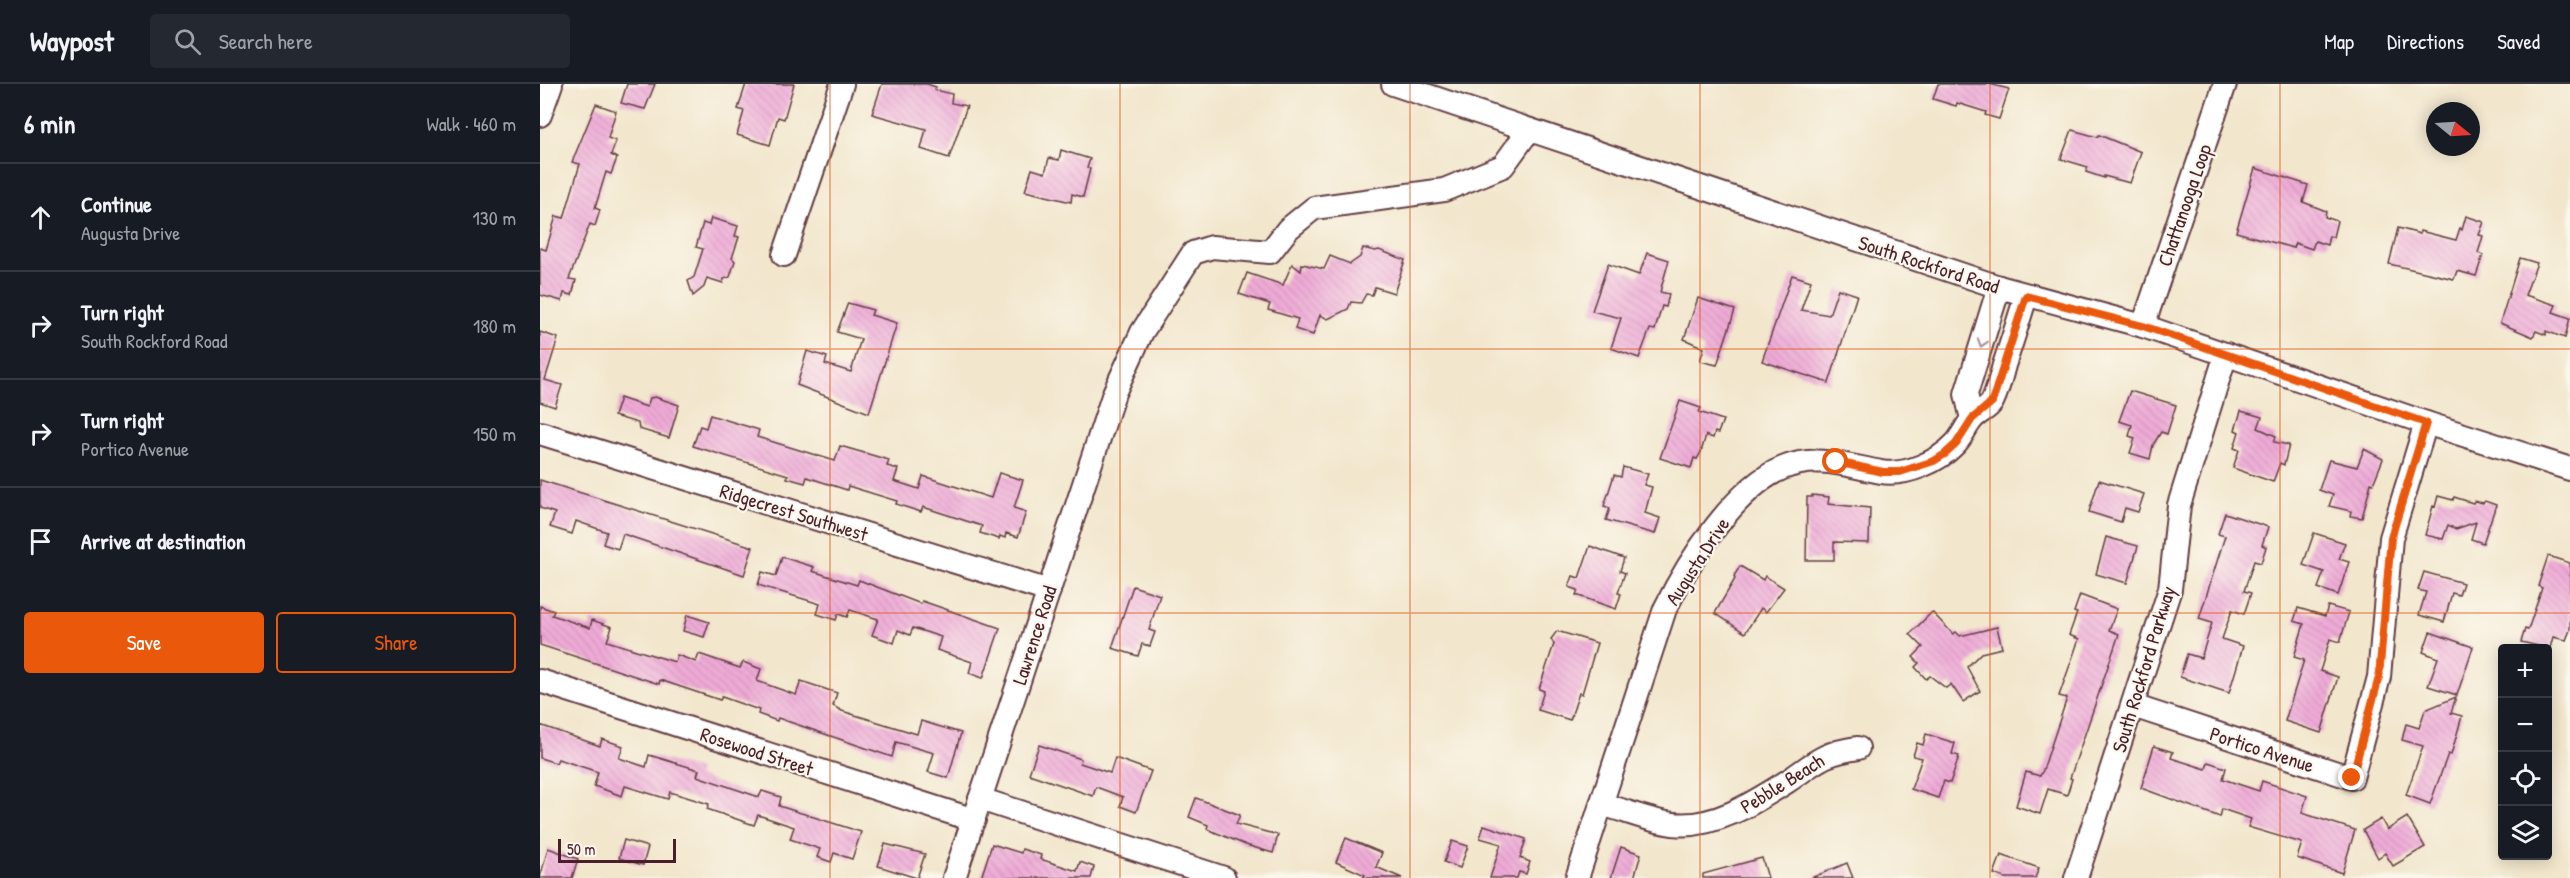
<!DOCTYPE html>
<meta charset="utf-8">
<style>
body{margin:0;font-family:"Patrick Hand",sans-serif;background:#242831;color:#f1f3f6}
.controls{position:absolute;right:18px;bottom:18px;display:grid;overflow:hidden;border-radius:6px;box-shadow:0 3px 15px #0003}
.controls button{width:54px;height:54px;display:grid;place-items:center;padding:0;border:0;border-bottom:2px solid #363941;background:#171b24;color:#f1f3f6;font:30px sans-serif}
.compass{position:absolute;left:1886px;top:18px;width:54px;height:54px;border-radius:50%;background:#171b24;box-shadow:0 3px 15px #0003;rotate:108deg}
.scale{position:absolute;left:18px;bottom:15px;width:118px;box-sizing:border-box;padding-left:6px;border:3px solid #4a1f2b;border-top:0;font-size:16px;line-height:21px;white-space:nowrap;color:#4a1f2b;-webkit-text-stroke:4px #fbf7ec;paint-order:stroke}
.stop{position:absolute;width:18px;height:18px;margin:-14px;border:4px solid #ea580c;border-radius:50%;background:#fff}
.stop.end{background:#ea580c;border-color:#fff;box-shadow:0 2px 6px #0008}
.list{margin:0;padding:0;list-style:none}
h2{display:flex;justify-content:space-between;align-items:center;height:78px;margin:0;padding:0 24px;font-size:26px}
h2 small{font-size:20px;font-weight:400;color:#9ea1a6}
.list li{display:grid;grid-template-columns:39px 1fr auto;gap:18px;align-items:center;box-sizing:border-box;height:108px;padding:0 24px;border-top:2px solid #363941}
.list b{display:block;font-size:22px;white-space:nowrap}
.list p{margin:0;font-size:20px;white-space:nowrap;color:#9ea1a6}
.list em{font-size:20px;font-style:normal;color:#9ea1a6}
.actions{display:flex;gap:12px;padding:18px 24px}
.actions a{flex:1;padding:14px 0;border:2px solid #ea580c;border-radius:6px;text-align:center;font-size:21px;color:#ea580c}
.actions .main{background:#ea580c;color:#fff}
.icon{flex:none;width:33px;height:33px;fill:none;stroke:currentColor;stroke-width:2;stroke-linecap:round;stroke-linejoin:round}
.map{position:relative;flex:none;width:2030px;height:794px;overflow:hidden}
header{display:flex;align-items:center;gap:36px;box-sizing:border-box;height:84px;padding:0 30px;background:#171b24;border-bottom:2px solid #363941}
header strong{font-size:28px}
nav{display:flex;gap:33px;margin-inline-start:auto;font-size:21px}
.search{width:420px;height:54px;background:#242831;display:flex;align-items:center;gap:15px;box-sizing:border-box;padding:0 21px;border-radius:6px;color:#9ea1a6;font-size:22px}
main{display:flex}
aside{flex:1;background:#171b24}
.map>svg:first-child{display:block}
.building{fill:url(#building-back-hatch)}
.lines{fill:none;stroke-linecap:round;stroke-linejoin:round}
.minor-casing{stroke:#633d43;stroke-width:26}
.minor{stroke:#fff;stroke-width:22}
.oneway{stroke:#ae9aa0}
.route{stroke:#ea580c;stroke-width:8}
.grid{fill:none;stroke:#e0560e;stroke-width:1.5;stroke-opacity:0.55}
.labels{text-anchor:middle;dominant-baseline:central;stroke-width:4.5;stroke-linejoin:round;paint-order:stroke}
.street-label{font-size:20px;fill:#4a1f2b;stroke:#fbf7ec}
</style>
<header>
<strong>Waypost</strong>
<div class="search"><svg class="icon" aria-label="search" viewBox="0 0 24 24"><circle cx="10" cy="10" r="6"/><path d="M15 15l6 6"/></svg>Search here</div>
<nav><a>Map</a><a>Directions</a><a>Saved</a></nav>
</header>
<main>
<aside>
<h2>6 min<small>Walk · 460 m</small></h2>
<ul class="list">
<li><svg class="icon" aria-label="ahead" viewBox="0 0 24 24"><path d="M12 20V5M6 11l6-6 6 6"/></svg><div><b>Continue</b><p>Augusta Drive</p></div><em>130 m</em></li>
<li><svg class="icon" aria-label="right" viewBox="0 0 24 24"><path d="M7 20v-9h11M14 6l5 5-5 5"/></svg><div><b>Turn right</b><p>South Rockford Road</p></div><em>180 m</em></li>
<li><svg class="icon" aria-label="right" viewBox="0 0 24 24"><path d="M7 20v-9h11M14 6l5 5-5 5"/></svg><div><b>Turn right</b><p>Portico Avenue</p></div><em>150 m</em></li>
<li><svg class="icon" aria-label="arrive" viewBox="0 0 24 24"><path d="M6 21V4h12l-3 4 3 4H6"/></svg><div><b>Arrive at destination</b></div></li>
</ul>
<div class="actions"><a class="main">Save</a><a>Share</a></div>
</aside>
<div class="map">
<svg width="2030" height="794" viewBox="0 0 2030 794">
<defs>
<pattern id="building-back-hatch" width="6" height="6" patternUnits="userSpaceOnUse" patternTransform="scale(1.5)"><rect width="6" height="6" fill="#efabd7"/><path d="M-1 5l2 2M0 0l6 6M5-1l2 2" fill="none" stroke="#ce93b9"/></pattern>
</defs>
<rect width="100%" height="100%" fill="#fbf7ec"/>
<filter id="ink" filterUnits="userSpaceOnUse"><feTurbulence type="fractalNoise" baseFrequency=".0167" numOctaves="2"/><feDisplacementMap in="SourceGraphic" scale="12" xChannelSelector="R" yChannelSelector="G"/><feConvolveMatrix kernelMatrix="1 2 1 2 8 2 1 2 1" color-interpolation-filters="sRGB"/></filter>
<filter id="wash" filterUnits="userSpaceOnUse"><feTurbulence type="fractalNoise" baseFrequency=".008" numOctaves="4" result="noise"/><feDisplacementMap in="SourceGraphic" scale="24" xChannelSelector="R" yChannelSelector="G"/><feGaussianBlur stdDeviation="1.35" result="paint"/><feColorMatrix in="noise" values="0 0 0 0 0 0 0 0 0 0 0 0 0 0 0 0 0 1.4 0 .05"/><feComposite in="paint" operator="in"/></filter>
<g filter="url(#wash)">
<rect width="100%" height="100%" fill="#f2e6cc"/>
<g id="blocks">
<g class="building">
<path d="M87,0H115L105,25L81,19Z"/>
<path d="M206,0H254L244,35L238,33L230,61L197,51L204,27L198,25Z"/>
<path d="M342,0H387L396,3L395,6L412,10L411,19L427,22L409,74L381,65L386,45L332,30Z"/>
<path d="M1398,0H1449L1469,5L1459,35L1445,31L1446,28L1417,19L1416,22L1393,15Z"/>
<path d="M56,20L76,27L68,54L76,57L71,71L77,74L71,90L66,88L55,124L60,126L55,142L50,140L29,195L36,196L32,211L24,209L22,217L0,211V164L6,166L16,132L24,134L40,80L32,78Z"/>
<path d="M1532,46L1557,53L1559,51L1601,68L1590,99L1564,92V94L1546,88L1548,83L1521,75Z"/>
<path d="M521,66L550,75L547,84L550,85L543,113L532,110L531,118L485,107L492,85L505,89L509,74L519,76Z"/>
<path d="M1715,84L1768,101L1763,118L1786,127L1785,133L1797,137L1793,153L1789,152L1787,161L1775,157L1772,165L1755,159L1753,164L1696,148Z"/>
<path d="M1926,132L1944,138L1939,151L1943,152L1938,169L1943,171L1936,192L1917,187L1914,195L1849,180L1858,144L1880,150V147L1916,156L1920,144L1922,146Z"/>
<path d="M171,134L198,142L195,152L199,153L192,174L195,177L190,193L184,195L183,199L167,194L164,203L153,212L148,197L154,193L163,165L156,163L163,139L169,141Z"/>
<path d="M823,164L835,167L839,166L865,176L854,209L835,203L832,211L826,210L821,219L811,218L808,225L788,235L780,231L773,251L755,245L758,235L728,226L730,220L699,210L707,189L743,201L752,180L761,187L762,180L784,185L790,172L810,180L820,173Z"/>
<path d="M1107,169L1129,176L1120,208L1129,210L1126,223L1122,222L1115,246L1110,245L1099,274L1071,264L1081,234L1052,227L1068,180L1099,191Z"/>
<path d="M1980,174L1997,179L1985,211L2016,221L2013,228L2030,234L2025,254L2006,247V251L1996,247L1993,253L1960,239Z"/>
<path d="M1252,191L1271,197L1261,226L1289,231L1298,205L1317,211L1289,299L1222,277Z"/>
<path d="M1158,214L1195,226L1177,281L1160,277L1164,264L1144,255Z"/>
<path d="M308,219L333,226L331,231L357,239L329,329L257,301L267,267L287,273L285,280L311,288L321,255L297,248Z"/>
<path d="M0,248L18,254L5,296L22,301L15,323L0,318Z"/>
<path d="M1590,307L1636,321L1627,350L1621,348L1613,361L1610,375L1590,369L1595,354L1589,352L1592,341L1579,337Z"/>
<path d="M115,313L139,321L129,354L99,345L98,339L74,332L80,314L107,323L110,314Z"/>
<path d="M1140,317L1161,324L1159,328L1183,336L1178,349L1175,348L1173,354L1166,351L1161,368L1157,375L1154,374L1151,384L1120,374Z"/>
<path d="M1701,327L1722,333L1718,344L1736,352L1734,358L1749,361L1744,381L1740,379L1733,398L1693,384L1699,366L1694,364L1699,348L1695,346Z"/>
<path d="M170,331L219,346L217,353L295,377L300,362L349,376L347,382L358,385L354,397L379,405L383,392L451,414L459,389L483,396L474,424L486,428L478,453L466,449L465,454L460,452L459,455L440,449L442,442L383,423L381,428L356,420L357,417L308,402L307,406L267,393L265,399L247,394L248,391L153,362L160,342L166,344Z"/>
<path d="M1824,365L1843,375L1833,400L1831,399L1822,434L1810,432L1811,427L1789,422L1793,411L1779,406L1789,376L1817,383Z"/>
<path d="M1083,383L1108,390L1104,401L1112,403L1105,429L1120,434L1115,450L1066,436L1070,424L1064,422L1068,410L1074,391L1081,393Z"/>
<path d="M0,396L213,463L204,491L83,450L78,465L63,460L67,448L36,437L32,450L10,443L15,429L0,424Z"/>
<path d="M1559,396L1604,410L1598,428L1585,424L1581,438L1549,428Z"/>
<path d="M1272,411L1289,413L1288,420L1330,424L1329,459L1294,458V476H1266L1267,413H1272Z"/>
<path d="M1898,412L1913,416L1914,413L1933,419L1934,417L1943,419L1945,417L1956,421L1943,459L1931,455L1936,438L1916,445L1908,441L1903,455L1885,451L1893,422L1895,423Z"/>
<path d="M1685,429L1728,443L1722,461L1726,463L1721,479L1714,477L1704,507L1711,509L1704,530L1692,526L1682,555L1703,562L1689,609L1640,593L1647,570L1661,574L1672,539L1659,535L1685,452L1678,450Z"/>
<path d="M1774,449L1805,459L1799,475L1809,478L1798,511L1778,504L1784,488L1763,481Z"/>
<path d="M1566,453L1598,462L1587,499L1556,490Z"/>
<path d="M1050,462L1084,474L1080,487L1085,489L1078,509L1081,510L1076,525L1036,511L1038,506L1029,503L1033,492L1039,494Z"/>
<path d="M2008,472L2030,479V546L2026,556L2013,553L2009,568L2007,564L1981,558L1985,545L1988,546L2002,504L1998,502Z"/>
<path d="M242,473L274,483L272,487L317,501L319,496L381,520L382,517L460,544L443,594L429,589L432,578L397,566L401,553L373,544L370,551L358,546L354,559L332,551L338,535L310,526L307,533L298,530L296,536L277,530L280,520L218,501L222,488L236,492Z"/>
<path d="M1200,482L1223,496L1225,492L1244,504L1226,528L1221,524L1205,549L1175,529L1195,495L1194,492Z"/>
<path d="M1884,488L1923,499L1919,511L1912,509L1904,538L1879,531L1886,508L1878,506Z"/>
<path d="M593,502L620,511L609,546L615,548L610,562L602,560L598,572L572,564Z"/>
<path d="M1540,511L1577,525L1569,546L1579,550L1530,694L1532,695L1527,711L1508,705L1500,730L1476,722L1486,688L1500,692L1503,686L1527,614L1519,612L1539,555L1529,551L1537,529L1534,528Z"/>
<path d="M0,522L14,527L12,531L50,544L52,536L72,543L67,557L135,578L137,571L156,578L159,570L200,584L203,578L221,585L217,597L256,611L261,597L297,609L293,622L302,627L377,650L381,637L421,649L408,694L388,688L394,669L356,658L352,673L238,634L237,637L218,630L219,626L182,613L180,616L120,596L119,600L0,561Z"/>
<path d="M1788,522L1809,528L1800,558L1790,555L1780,587L1798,593L1781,649L1745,637L1764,576L1754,573L1764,540L1754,537L1758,524L1785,532Z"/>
<path d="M1392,528L1413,550L1416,548L1420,552L1457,543L1462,564L1441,569L1427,583L1440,607L1423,618L1411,600L1406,604L1390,592L1386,595L1375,583L1379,579L1373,573L1383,563L1370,550Z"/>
<path d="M147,531L169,538L164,553L143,547Z"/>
<path d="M1017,547L1057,559L1042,610L1039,609L1030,636L998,626L1004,607L999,605L1014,560L1011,555Z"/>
<path d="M1890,548L1933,563L1917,611L1888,602L1898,574L1883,568Z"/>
<path d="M1916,613L1911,629L1922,632L1911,671L1908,670L1890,720L1866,711L1883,662L1862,656L1866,640L1879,644L1885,626Z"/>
<path d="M0,641L60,662L62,655L83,662L79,674L106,683L109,671L159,686L157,692L219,713L222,707L241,713L239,722L321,748L312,775L294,769L291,778L277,773L280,765L250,755L254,743L218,731L214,741L167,725L169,720L130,708L128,715L85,702L82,712L54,702L58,688L18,675L16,679L0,674Z"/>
<path d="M1386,650L1415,659L1412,670L1419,672L1410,699L1404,697L1398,714L1371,705L1382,674L1373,672L1377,659L1383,661Z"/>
<path d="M499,661L541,675L540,679L570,689L575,674L611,687L596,728L580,722L583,713L556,703L553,712L489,690Z"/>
<path d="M1614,662L1633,668L1631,674L1666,685L1668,678L1686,684L1683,695L1719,707L1722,697L1767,712L1762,729L1815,746L1802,789L1757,774L1762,759L1708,743L1711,735L1682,725L1680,733L1601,704Z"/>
<path d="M656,714L700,731L696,740L738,751L733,769L706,761L667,745L668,741L649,733Z"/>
<path d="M1867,733L1885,763L1853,782L1845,769L1838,774L1823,746L1841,735L1847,746Z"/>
<path d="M944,741L986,755L980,774L990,778L986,790L979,788L977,794H950L961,760L940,754Z"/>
<path d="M806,754L842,769L836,783L862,794H823L825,791L796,778Z"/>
<path d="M84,756L108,763L103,781L79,774Z"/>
<path d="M912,757L928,762L920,784L904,778Z"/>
<path d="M345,760L385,770L377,794L338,782Z"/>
<path d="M452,760L481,769L482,765L501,771L500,775L537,787L540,778L554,783L551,794H441Z"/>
<path d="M1081,763L1101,770L1094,794H1071Z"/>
<path d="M8,764L38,775L32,794H0Z"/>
<path d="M1461,771L1499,784L1495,794H1465L1454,790Z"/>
<path d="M1222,774L1228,794H1163V790Z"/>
<path d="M1307,779L1313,794H1271Z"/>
</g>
</g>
</g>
<g filter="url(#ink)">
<use href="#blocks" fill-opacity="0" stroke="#633d43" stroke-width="1.5"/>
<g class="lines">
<g class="minor-casing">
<g id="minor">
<path d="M853,0L1459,203L1603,242L1886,339L2030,385"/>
<path d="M0,31L11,0"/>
<path d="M244,171L302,0"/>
<path d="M1603,242L1685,0"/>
<path d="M1432,335L1426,310L1459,203"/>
<path d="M0,349L509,507"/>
<path d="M0,597L434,736"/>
<path d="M1593,622L1812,694L1839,593L1851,454L1886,339"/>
<path d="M440,715L684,794"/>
<path d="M1061,720C1084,726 1109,737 1133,740C1174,745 1215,718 1248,697C1276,678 1282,669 1318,664"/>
<path d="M414,794L574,309L602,248L653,169L672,163L730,168L748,145L774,124L904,106L963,82L989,46"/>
<path d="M1037,794L1125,525C1147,480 1195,403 1243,384C1277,370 1307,382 1341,388C1366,392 1398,378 1415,360C1422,353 1426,342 1433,334C1439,328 1450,324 1453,316C1458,305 1461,293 1464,281C1472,258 1479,235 1486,212"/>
<path d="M1536,794L1630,505L1639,421L1686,270"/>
</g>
</g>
<use href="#minor" class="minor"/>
</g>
<defs><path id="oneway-chevron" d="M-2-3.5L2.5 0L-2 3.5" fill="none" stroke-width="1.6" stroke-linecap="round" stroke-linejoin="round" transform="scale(1.5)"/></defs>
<use class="oneway" href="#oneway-chevron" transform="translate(1442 259) rotate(107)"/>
</g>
<g class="lines" filter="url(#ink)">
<path class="route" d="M1296,378L1343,388H1360L1394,377L1405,370L1416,360L1432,335L1452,318L1486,212L1603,242L1886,339L1851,454L1839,593L1812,694"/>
</g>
<path class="grid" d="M290,0V794M580,0V794M870,0V794M1160,0V794M1450,0V794M1740,0V794M0,265H2030M0,529H2030"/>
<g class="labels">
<g class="street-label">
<text transform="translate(1644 121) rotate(-71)">Chattanooga Loop</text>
<text transform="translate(1389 180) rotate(18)">South Rockford Road</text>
<text transform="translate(254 428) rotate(17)">Ridgecrest Southwest</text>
<text transform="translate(1157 477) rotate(-57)">Augusta Drive</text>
<text transform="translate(494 551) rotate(-72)">Lawrence Road</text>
<text transform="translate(1603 585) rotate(-73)">South Rockford Parkway</text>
<text transform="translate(1722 665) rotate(18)">Portico Avenue</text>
<text transform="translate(217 667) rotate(18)">Rosewood Street</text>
<text transform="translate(1242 699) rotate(-32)">Pebble Beach</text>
</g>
</g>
</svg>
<div class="controls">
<button>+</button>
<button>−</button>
<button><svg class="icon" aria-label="locate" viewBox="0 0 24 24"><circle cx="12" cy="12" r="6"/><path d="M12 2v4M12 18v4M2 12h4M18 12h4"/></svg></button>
<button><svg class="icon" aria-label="layers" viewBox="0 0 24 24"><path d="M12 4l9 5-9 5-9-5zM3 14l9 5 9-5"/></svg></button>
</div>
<svg class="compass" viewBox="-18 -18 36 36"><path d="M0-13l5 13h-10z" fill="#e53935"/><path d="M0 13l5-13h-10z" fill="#9ea1a6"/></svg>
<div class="scale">50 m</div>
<div class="stop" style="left:1296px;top:378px"></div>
<div class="stop end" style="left:1812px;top:694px"></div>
</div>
</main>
